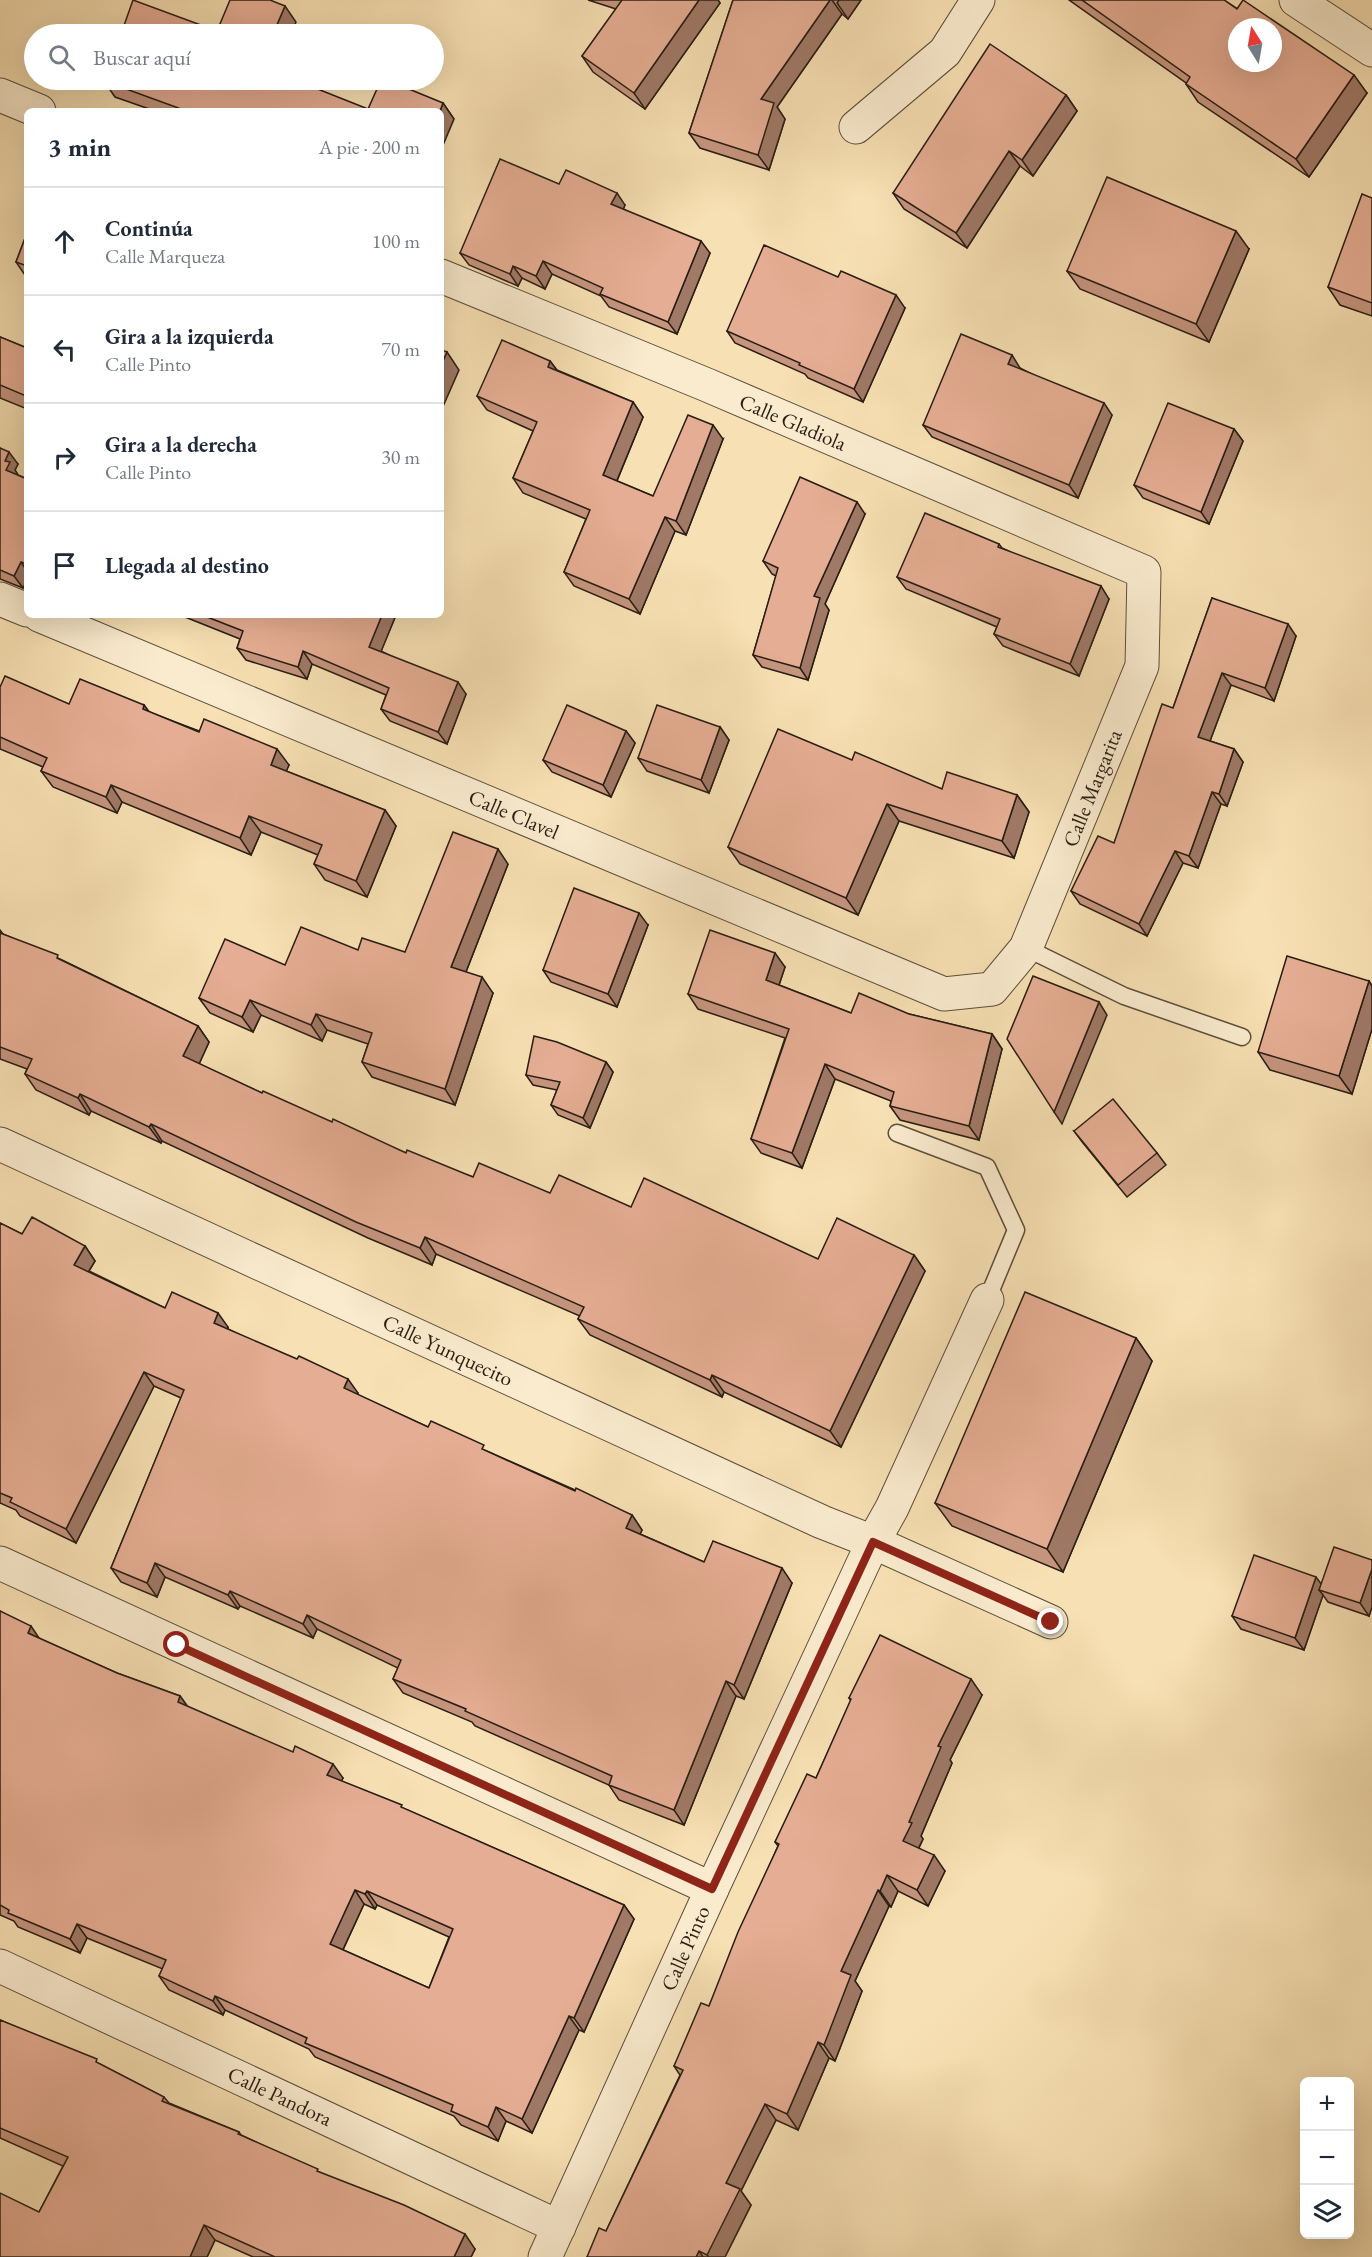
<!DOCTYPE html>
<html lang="es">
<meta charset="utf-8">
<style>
body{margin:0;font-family:"EB Garamond",serif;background:#f6f6f7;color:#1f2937}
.controls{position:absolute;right:18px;bottom:18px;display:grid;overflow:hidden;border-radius:9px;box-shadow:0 6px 24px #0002}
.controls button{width:54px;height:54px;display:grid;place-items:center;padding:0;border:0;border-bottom:2px solid #e0e1e3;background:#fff;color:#1f2937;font:30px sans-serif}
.compass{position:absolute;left:1228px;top:18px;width:54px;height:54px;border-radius:50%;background:#fff;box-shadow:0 6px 24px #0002;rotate:349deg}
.stop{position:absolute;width:18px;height:18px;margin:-14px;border:4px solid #8f2418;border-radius:50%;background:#fff}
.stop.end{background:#8f2418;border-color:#fff;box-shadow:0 2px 6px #0008}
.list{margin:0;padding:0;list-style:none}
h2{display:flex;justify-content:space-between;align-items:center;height:78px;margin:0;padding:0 24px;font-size:26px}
h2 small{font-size:20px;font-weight:400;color:#747a83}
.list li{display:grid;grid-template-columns:39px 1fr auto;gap:18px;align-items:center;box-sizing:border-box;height:108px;padding:0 24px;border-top:2px solid #e0e1e3}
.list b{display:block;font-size:22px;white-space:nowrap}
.list p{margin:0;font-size:20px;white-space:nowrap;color:#747a83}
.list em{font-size:20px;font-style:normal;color:#747a83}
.icon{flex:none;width:33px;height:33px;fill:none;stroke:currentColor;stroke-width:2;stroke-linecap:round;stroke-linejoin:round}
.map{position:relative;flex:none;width:1372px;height:2257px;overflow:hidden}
.search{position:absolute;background:#fff;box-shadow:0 6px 24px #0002;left:24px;top:24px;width:420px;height:66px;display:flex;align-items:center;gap:15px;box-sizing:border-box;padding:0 21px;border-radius:33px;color:#747a83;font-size:22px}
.panel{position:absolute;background:#fff;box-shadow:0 6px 24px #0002;left:24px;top:108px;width:420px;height:510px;border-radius:9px}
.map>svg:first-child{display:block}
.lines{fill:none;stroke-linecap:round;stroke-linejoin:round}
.lane-casing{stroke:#5c4e3b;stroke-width:19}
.street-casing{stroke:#5c4e3b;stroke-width:35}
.lane{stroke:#faebce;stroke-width:16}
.street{stroke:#faebce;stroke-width:33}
.wall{fill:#c5957e;stroke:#281d13;stroke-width:1.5;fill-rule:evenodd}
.shaded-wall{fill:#a07967;stroke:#281d13;stroke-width:1.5}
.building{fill:#e5ad93;stroke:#281d13;stroke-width:1.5;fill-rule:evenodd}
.route{stroke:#8f2418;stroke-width:8}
.labels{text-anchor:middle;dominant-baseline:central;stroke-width:4.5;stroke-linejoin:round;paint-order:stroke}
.street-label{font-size:21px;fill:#281d13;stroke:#faebce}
</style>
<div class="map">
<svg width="1372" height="2257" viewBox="0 0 1372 2257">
<rect width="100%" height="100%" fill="#f7e0b3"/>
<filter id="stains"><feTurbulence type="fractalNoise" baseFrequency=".00333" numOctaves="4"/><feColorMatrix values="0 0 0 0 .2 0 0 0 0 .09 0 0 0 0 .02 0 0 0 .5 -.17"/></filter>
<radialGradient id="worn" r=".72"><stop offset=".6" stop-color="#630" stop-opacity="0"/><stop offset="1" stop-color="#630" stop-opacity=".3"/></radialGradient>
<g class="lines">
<g class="lane-casing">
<g id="lane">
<path d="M1026,948L1124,996L1242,1037"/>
<path d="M897,1133L987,1167L1016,1230L987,1300"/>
</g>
</g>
<g class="street-casing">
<g id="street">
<path d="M1296,0L1372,50"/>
<path d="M0,95L39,111"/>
<path d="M856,127L945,52L978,0"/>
<path d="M0,599L27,610"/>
<path d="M39,615L944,994L992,989L1026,948L1142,666L1144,572L707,385L441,276"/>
<path d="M0,1144L822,1522L873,1542L1051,1622"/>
<path d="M0,1563L712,1889"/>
<path d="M0,1966L559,2227"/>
<path d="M545,2257L712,1889L873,1542L892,1508L987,1300"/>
</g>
</g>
<use href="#lane" class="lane"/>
<use href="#street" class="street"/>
</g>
<g class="wall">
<path d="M588,0H718L720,3L645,109L593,72L582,56L616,9Z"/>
<path d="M733,0H861L848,19L842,14L777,107L785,119L769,170L700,148L689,133Z"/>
<path d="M1069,0H1224L1367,93L1309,177L1198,102L1186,84V83Z"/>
<path d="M104,81L368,109L443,103L454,119L441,111H155L115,97Z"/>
<path d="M1066,95L1077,111L1033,176L1020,166L967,248L904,209L893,193Z"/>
<path d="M559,184L625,205L623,209L710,253L677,334L609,307L601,296L552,274L545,289L522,278L518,286L469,265L460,253Z"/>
<path d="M1372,198V316L1340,305L1328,287Z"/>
<path d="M27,233V278L16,262Z"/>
<path d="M1249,249L1209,342L1080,289L1067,271Z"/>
<path d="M905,308L863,402L808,378L805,374L735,343L727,331Z"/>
<path d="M0,337L27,348V409L0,398Z"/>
<path d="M550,361L557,370L633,402L643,417L617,481L653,496L723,439L686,535L675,531L640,614L574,586L564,572L586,519L523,493L513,478L533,431L487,410L477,396Z"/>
<path d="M1020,368L1112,415L1078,498L932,437L923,425Z"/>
<path d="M1234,429L1243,441L1209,524L1143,498L1134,485Z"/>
<path d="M0,448L18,464L15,470L18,475L27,479V580L23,588L0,579Z"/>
<path d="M865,514L825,604L829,610L808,680L762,667L753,655L776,576L772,574L763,561Z"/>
<path d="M999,544L1002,548L1109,599L1079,676L1003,646L994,634L997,627L906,589L897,577Z"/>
<path d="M1212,598L1296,636L1274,701L1231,685L1210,741L1234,749L1243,762L1227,806L1221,804L1198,868L1183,863L1147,936L1080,904L1071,891L1114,843L1173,708Z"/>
<path d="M180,615H396L381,651L466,694L447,744L390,721L381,709L386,695L312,664L307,679L246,660L237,648L240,639Z"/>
<path d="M0,687L69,704L144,705L149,712L289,765L286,771L385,810L396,826L367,897L325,880L314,864L318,855L261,832L251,855L122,802L117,813L53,787L41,771L43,767L0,749Z"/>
<path d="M720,727L729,740L709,793L647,771L638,758Z"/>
<path d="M626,731L635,743L611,797L552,772L543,760Z"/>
<path d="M852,760L942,789L1017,795L1029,812L1014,858L899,821L858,915L740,864L728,847Z"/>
<path d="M508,864L466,972L493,993L455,1105L372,1077L362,1062L368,1044L327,1030L322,1041L261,1015L253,1032L210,1013L199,998L285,965L405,952Z"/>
<path d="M648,925L617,1007L551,982L543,970Z"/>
<path d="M0,930L3,934L62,960L198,1026L209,1042L199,1064L262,1093L406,1153L473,1177L550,1193L631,1207L818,1259L914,1255L925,1271L841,1447L724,1392L722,1397L590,1335L578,1319L580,1316L436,1254L432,1265L368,1238L162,1141L161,1143L91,1111L89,1115L36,1090L25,1074L27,1069L0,1059Z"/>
<path d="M785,967L779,985L851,1013L909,1014L992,1034L1002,1049L979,1140L900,1120L890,1106L891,1101L835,1079L802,1168L761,1153L751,1139L785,1038L698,1009L688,994Z"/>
<path d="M1369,981L1372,986V1029L1352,1094L1270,1070L1258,1052Z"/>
<path d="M606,1062L613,1072L590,1128L558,1115L551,1105L557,1090L533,1085L526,1075Z"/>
<path d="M1074,1131L1157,1153L1166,1165L1127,1197L1083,1143Z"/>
<path d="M0,1223L22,1234L85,1246L95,1261L89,1271L165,1308L228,1327V1329L358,1393L357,1395L428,1427L489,1452L632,1515L642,1530L640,1534L704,1562L792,1583L744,1699L736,1696L684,1825L619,1800L609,1785L475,1726L472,1722L403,1693L393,1679L398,1668L317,1629L313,1638L240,1606L238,1609L165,1577L157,1597L121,1582L111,1568L181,1398L154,1386L76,1543L20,1516L16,1510L0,1503Z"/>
<path d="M1136,1338L1152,1361L1063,1572L952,1526L935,1503Z"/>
<path d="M1372,1560V1607L1369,1616L1328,1602L1323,1595L1304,1650L1241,1629L1232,1616L1321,1584Z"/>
<path d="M0,1611L40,1639L117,1673L180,1696L188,1707L343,1778L341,1781L624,1905L634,1919L584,2032L579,2030L532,2133L506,2121L498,2141L461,2125L454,2116L315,2057L309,2049L225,2010L223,2015L169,1990L159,1976L163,1969L87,1938L80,1953L18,1927L14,1921L0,1915ZM364,1904L375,1909L377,1905L449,1937L429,1988L343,1950Z"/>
<path d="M982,1695L950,1760L952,1763L921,1836L923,1839L919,1848L945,1871L928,1906L898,1891L891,1907L889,1906L855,1981L862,1991L835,2061L829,2058L798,2130L776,2120L741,2191L751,2205L725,2257H587L606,2231L680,2075L674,2066L709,2006L778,1846L775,1842L816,1778L851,1701L849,1698Z"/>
<path d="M0,2020L100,2064L164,2097L169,2103L239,2132L241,2135L321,2173L475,2249L471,2257H253L215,2240L207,2257H0L39,2212L63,2166L0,2138Z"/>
</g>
<g class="shaded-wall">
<path d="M699,0H718L720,3L645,109L634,93Z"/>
<path d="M830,0H832L842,14L777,107L785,119L769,170L758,155L761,99Z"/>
<path d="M839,0H861L848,19L837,3Z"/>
<path d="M285,6L296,22L291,34H273Z"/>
<path d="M1354,75L1367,93L1309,177L1296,159Z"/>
<path d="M1066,95L1077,111L1033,176L1022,160Z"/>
<path d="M443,103L454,119L441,150V111H440Z"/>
<path d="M1009,151L1020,166L967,248L956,233Z"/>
<path d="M617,193L625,205L620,217L611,204Z"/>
<path d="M1236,231L1249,249L1209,342L1196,324Z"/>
<path d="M701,241L710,253L677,334L668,322Z"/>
<path d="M543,261L552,274L545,289L536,276Z"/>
<path d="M513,266L522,278L518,286L510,274Z"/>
<path d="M896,295L905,308L863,402L854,389Z"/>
<path d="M447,352L459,370L441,411V365Z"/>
<path d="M1012,355L1020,368L1017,376L1008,364Z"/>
<path d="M550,361L561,376L548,367Z"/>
<path d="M633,402L643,417L613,490L603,475Z"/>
<path d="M1104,403L1112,415L1078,498L1069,485Z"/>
<path d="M713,425L723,439L686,535L676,521Z"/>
<path d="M1234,429L1243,441L1209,524L1201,512Z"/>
<path d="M9,452L18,464L15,470L18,475L15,483L6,470L5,461Z"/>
<path d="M857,502L865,514L825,604L829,610L808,680L800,668L814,596Z"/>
<path d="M665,517L675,531L640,614L629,599Z"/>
<path d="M21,562L27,571V580L23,588L14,576Z"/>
<path d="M1101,586L1109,599L1079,676L1070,664Z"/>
<path d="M382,615H396L378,659L369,647Z"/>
<path d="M1288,624L1296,636L1274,701L1265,688Z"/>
<path d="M303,651L312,664L307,679L298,667Z"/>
<path d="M1222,673L1231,685L1207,749L1198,737Z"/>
<path d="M458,682L466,694L447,744L438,732Z"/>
<path d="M144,705L156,721L143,709Z"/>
<path d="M720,727L729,740L709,793L701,780Z"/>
<path d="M626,731L635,743L611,797L603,785Z"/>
<path d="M277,749L289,765L282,781L271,765Z"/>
<path d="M1234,749L1243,762L1227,806L1219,794Z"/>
<path d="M111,785L122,802L117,813L106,797Z"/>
<path d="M1212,792L1221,804L1198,868L1189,856Z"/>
<path d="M1017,795L1029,812L1014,858L1002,841Z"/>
<path d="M887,804L899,821L858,915L846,898Z"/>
<path d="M385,810L396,826L367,897L356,881Z"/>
<path d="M249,816L261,832L251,855L240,838Z"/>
<path d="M498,849L508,864L462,982L451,967Z"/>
<path d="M1175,851L1183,863L1147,936L1139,924Z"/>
<path d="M639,913L648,925L617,1007L608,994Z"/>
<path d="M775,953L785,967L776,994L766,980Z"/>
<path d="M482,977L493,993L455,1105L445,1089Z"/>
<path d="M1369,981L1372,986V1029L1352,1094L1339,1076Z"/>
<path d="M250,1000L261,1015L253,1032L242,1017Z"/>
<path d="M1099,1002L1107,1015L1062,1124L1054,1112Z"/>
<path d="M316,1014L327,1030L322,1041L311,1025Z"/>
<path d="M198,1026L209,1042L195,1073L183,1056Z"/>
<path d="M992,1034L1002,1049L979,1140L969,1126Z"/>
<path d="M606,1062L613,1072L590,1128L583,1118Z"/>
<path d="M825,1064L835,1079L802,1168L792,1153Z"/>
<path d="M80,1094L91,1111L89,1115L78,1098Z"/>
<path d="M151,1124L162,1141L161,1143L149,1127Z"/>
<path d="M425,1237L436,1254L432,1265L420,1248Z"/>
<path d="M85,1246L95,1261L84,1279L74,1265Z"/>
<path d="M914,1255L925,1271L841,1447L830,1431Z"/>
<path d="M218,1313L228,1327L224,1337L214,1323Z"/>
<path d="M1136,1338L1152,1361L1063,1572L1047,1549Z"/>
<path d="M144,1372L154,1386L76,1543L66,1529Z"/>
<path d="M712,1375L724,1392L722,1397L710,1380Z"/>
<path d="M348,1379L358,1393L354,1402L344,1388Z"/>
<path d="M632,1515L642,1530L636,1542L626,1528Z"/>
<path d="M155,1563L165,1577L157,1597L147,1583Z"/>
<path d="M782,1568L792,1583L744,1699L734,1685Z"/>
<path d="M1372,1569V1607L1369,1616L1360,1603Z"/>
<path d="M1316,1577L1325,1589L1319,1590L1323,1595L1304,1650L1295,1638Z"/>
<path d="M230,1591L240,1606L238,1609L228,1595Z"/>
<path d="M307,1615L317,1629L313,1638L303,1624Z"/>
<path d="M31,1626L41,1641L28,1633Z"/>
<path d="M971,1679L982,1695L950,1760L952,1763L921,1836L923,1839L914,1857L903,1841L909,1822L938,1746Z"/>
<path d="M726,1681L736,1696L684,1825L674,1810Z"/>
<path d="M180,1696L190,1710L178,1702Z"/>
<path d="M333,1764L343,1778L337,1789L327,1775Z"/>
<path d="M934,1855L945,1871L928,1906L917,1890Z"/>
<path d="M887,1875L898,1891L891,1907L880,1891Z"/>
<path d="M355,1890L364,1904L339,1958L330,1944Z"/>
<path d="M878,1890L889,1906L855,1981L862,1991L835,2061L824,2045L841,1971Z"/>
<path d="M367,1891L377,1905L375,1909L365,1894Z"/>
<path d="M624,1905L634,1919L584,2032L574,2018Z"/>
<path d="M77,1924L87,1938L80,1953L70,1939Z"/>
<path d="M215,1996L225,2010L223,2015L213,2001Z"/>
<path d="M569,2016L579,2030L532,2133L522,2119Z"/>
<path d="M818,2042L829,2058L798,2130L787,2114Z"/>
<path d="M765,2104L776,2120L741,2191L751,2205L725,2257H709L707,2255L726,2183Z"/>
<path d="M496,2107L506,2121L498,2141L488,2127Z"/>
<path d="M204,2225L215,2240L207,2257H190Z"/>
<path d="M465,2234L475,2249L471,2257H454Z"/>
<path d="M699,2251L703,2257H696Z"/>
</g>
<g class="building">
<path d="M133,0L217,31L230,0H270L285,6L273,34H121Z"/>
<path d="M622,0H699L634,93L582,56Z"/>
<path d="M733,0H830L761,99L774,103L758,155L689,133Z"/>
<path d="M1082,0H1224L1237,9L1243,0L1354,75L1296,159L1186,84L1190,77ZM1237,27H1273V63H1237Z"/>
<path d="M990,44L1066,95L1022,160L1009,151L956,233L893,193Z"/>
<path d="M105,80H295L368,109L381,80H387L443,103L440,111H184V110L104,81Z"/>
<path d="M500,159L559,184L566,170L617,193L611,204L701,241L668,322L600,294L603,288L543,261L536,276L513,266L510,274L460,253Z"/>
<path d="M1107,177L1236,231L1196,324L1067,271Z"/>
<path d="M1362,194L1372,198V303L1328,287Z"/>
<path d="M27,233V266L16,262Z"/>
<path d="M764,245L838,277L841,271L896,295L854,389L799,365L800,363L727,331Z"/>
<path d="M961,334L1012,355L1008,364L1104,403L1069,485L923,425Z"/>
<path d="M0,337L27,348L26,396L0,385Z"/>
<path d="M502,340L550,361L548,367L633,402L603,475L653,496L688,415L713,425L676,521L665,517L629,599L564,572L590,510L513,478L537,422L477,396Z"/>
<path d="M441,350L447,352L441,365Z"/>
<path d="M1168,403L1234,429L1201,512L1134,485Z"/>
<path d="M0,448L9,452L5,461L10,462L6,470L27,479V564L21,562L14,576L0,570Z"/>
<path d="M800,477L857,502L814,596L820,598L800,668L753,655L778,568L763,561Z"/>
<path d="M925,513L999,544L998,547L1101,586L1070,664L994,634L1000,619L897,577Z"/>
<path d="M1212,598L1288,624L1265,688L1222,673L1198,737L1234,749L1219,794L1212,792L1189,856L1175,851L1139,924L1071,891L1098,836L1114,843L1162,704L1173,708Z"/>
<path d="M202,615H382L369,647L458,682L438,732L381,709L389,688L303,651L298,667L237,648L243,631Z"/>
<path d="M5,676L69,704L80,679L144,705L143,709L199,732L204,719L277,749L271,765L385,810L356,881L314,864L322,845L249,816L240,838L111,785L106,797L41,771L47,758L0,737V687Z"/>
<path d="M567,705L626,731L603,785L543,760Z"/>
<path d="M657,705L720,727L701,780L638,758Z"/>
<path d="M778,729L852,760L855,752L942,789L947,772L1017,795L1002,841L887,804L846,898L728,847Z"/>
<path d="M453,832L498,849L451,967L482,977L445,1089L362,1062L372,1033L316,1014L311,1025L250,1000L242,1017L199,998L225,939L285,965L301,927L358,950L362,938L405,952Z"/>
<path d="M574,888L639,913L608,994L543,970Z"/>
<path d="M710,930L775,953L766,980L851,1013L859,993L909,1014L992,1034L969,1126L890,1106L894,1092L825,1064L792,1153L751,1139L789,1029L688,994Z"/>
<path d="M0,933L58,955L57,958L198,1026L183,1056L262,1093L263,1091L332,1122L333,1119L406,1153L407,1150L473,1177L479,1163L550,1193L559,1175L631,1207L644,1178L818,1259L837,1218L914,1255L830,1431L712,1375L710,1380L578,1319L584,1307L425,1237L420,1248L356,1222L151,1124L149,1127L80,1094L78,1098L25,1074L32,1059L0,1047Z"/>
<path d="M1287,956L1369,981L1339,1076L1258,1052Z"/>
<path d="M1033,976L1099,1002L1054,1112L1007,1039Z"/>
<path d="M534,1036L557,1042L606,1062L583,1118L551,1105L560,1082L526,1075Z"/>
<path d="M1113,1099L1157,1153L1118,1185L1074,1131Z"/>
<path d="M32,1217L85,1246L74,1265L165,1308L172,1292L218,1313L214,1323L297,1359L299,1356L348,1379L344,1388L428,1427L431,1421L484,1445L482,1449L575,1491L576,1488L632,1515L626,1528L704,1562L713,1541L782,1568L734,1685L726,1681L674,1810L609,1785L612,1776L465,1711L466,1709L393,1679L401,1660L307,1615L303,1624L230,1591L228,1595L155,1563L147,1583L111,1568L184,1390L144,1372L66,1529L10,1502L12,1498L0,1493V1223L22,1234Z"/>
<path d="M1025,1292L1136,1338L1047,1549L935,1503Z"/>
<path d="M1334,1547L1372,1560V1569L1360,1603L1319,1590Z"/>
<path d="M1254,1555L1316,1577L1295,1638L1232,1616Z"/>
<path d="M0,1611L31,1626L28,1633L117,1673L180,1696L178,1702L293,1752L295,1746L333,1764L327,1775L402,1805L401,1807L624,1905L574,2018L569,2016L522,2119L496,2107L488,2127L451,2111L453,2105L305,2043L307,2038L215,1996L213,2001L159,1976L166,1960L77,1924L70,1939L8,1913L9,1910L0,1905ZM355,1890L365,1894L367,1891L453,1929L429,1988L330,1944Z"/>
<path d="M880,1635L971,1679L938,1746L941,1747L909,1822L912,1823L903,1841L934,1855L917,1890L887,1875L880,1891L878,1890L841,1971L851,1975L824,2045L818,2042L787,2114L765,2104L726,2183L740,2189L707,2255L699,2251L696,2257H587L599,2228L606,2231L683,2070L674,2066L701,2003L709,2006L738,1932L779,1844L775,1842L807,1774L816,1778L851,1699L849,1698Z"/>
<path d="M0,2020L97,2059L96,2062L164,2097L162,2101L239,2132L238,2134L318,2169L317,2171L404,2205L465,2234L454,2257H275L204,2225L190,2257H0V2193L39,2212L68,2157L0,2128Z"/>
</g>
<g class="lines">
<path class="route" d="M177,1645L712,1889L873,1542L1051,1622"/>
</g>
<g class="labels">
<g class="street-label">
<text transform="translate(793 422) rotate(23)">Calle Gladiola</text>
<text transform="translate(1092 788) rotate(-68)">Calle Margarita</text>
<text transform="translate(514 814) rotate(23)">Calle Clavel</text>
<text transform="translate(448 1350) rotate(25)">Calle Yunquecito</text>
<text transform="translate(685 1948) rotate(-66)">Calle Pinto</text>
<text transform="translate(280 2096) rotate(25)">Calle Pandora</text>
</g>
</g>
<rect width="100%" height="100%" filter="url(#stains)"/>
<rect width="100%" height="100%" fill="url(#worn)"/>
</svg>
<div class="controls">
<button>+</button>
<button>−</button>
<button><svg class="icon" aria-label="layers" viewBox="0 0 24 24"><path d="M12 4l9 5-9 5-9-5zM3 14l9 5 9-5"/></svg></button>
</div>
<svg class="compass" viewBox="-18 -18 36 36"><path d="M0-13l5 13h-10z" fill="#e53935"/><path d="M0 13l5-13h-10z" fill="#747a83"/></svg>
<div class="stop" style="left:177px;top:1645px"></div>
<div class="stop end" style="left:1051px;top:1622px"></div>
<div class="search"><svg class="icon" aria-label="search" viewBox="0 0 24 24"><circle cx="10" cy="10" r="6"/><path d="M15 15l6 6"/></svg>Buscar aquí</div>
<section class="panel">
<h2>3 min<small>A pie · 200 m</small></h2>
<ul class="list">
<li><svg class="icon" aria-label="ahead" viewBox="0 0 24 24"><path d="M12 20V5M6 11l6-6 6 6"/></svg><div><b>Continúa</b><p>Calle Marqueza</p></div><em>100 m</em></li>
<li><svg class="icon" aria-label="left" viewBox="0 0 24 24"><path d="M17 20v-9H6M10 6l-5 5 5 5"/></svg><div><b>Gira a la izquierda</b><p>Calle Pinto</p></div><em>70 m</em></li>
<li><svg class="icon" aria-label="right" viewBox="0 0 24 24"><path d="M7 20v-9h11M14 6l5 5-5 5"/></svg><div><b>Gira a la derecha</b><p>Calle Pinto</p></div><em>30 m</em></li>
<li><svg class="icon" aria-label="arrive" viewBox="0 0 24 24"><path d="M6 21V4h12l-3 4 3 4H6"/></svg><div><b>Llegada al destino</b></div></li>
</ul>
</section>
</div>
